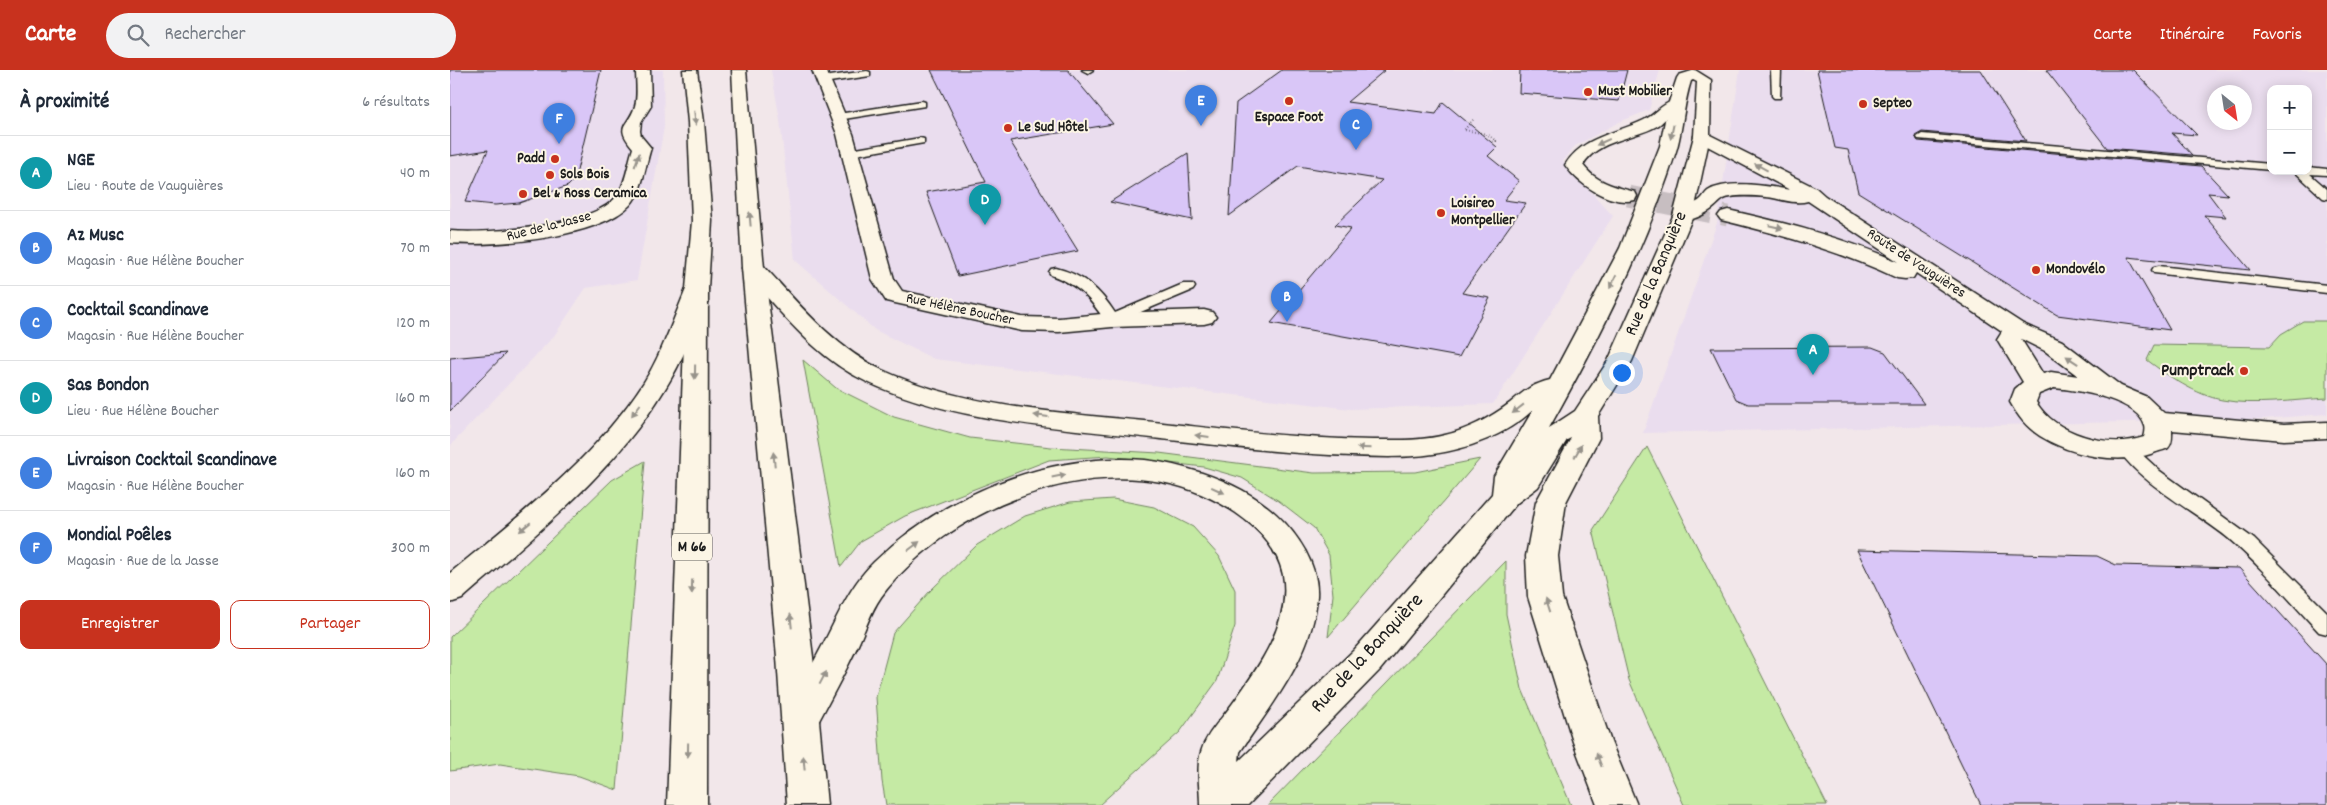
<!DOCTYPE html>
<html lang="fr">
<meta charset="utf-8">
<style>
body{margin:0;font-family:Dekko,sans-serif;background:#f2f2f3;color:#1f2937}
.controls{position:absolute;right:15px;top:15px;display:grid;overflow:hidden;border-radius:10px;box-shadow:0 2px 12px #0003}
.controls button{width:45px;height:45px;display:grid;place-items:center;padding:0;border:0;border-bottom:1px solid #e0e1e3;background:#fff;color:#1f2937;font:25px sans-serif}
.compass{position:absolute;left:1757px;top:15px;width:45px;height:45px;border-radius:50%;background:#fff;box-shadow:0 2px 12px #0003;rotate:150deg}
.you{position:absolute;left:1171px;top:302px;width:18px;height:18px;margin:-12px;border:4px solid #fff;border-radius:50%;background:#1a73e8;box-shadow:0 0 0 8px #1a73e833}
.badge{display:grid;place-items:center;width:32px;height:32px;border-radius:50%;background:#c8321e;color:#fff;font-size:16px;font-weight:700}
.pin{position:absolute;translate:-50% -41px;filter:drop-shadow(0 1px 2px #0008)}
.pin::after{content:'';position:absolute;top:26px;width:18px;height:15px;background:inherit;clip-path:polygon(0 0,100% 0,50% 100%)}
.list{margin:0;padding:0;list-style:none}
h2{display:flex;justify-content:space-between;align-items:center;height:65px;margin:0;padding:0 20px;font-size:21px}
h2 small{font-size:16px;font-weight:400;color:#747a83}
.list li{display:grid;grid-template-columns:32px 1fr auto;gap:15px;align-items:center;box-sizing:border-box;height:75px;padding:0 20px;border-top:1px solid #e0e1e3}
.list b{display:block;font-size:19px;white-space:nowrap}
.list p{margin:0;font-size:16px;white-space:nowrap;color:#747a83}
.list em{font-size:16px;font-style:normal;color:#747a83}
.actions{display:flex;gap:10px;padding:15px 20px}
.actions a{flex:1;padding:11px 0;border:1px solid #c8321e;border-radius:10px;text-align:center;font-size:18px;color:#c8321e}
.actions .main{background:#c8321e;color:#fff}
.icon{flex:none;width:28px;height:28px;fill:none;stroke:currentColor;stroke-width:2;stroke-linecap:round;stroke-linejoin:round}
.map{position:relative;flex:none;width:1877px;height:735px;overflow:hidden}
header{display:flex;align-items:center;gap:30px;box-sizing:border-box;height:70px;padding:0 25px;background:#c8321e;color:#fff}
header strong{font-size:24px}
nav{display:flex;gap:28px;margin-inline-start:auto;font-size:18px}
.search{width:350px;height:45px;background:#f2f2f3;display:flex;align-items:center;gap:12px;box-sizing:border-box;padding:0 18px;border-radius:28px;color:#747a83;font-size:19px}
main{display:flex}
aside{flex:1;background:#fff}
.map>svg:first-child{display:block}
.built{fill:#eaddee;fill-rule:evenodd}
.green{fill:#c5eaa4;stroke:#708360}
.building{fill:#d9c6f7;stroke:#1c1c1c}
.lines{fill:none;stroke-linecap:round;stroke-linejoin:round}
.tertiary-tunnel{stroke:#c7bec1;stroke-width:21;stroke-dasharray:21 11;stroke-linecap:butt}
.service-casing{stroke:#1c1c1c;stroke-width:3}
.minor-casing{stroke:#1c1c1c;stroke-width:3}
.tertiary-casing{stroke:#1c1c1c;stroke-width:3}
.secondary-casing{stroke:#1c1c1c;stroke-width:3}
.trunk-casing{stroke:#1c1c1c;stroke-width:3}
.path{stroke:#1c1c1c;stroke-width:2;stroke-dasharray:0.5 2.5;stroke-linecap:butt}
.service{fill:#fcf5e5;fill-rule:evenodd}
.minor{fill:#fcf5e5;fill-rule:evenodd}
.tertiary{fill:#fcf5e5;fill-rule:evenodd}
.secondary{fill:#fcf5e5;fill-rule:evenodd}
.trunk{fill:#fcf5e5;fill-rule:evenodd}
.oneway{fill:#97938b}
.poi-dot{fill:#c8321e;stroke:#fcf5e5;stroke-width:2}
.labels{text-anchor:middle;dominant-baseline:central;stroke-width:4;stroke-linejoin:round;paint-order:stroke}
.far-poi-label{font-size:15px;font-weight:bold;fill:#1c1c1c;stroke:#fcf5e5;text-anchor:start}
.far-street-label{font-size:15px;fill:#1c1c1c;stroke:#fcf5e5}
.shield{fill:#fcf5e5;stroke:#5f5d58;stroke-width:1}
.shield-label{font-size:16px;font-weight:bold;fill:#1c1c1c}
.street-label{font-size:18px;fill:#1c1c1c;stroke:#fcf5e5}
.poi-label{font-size:18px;font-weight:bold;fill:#1c1c1c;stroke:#fcf5e5;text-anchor:end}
.near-street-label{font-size:21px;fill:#1c1c1c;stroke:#fcf5e5}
</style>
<header>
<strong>Carte</strong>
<div class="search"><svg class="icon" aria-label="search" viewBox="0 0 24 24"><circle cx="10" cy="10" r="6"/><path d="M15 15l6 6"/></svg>Rechercher</div>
<nav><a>Carte</a><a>Itinéraire</a><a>Favoris</a></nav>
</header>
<main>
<aside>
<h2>À proximité<small>6 résultats</small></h2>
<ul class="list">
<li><span class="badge" style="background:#0f9aa8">A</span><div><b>NGE</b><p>Lieu · Route de Vauguières</p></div><em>40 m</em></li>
<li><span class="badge" style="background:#3f7fe0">B</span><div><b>Az Musc</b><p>Magasin · Rue Hélène Boucher</p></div><em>70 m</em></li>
<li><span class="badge" style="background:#3f7fe0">C</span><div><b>Cocktail Scandinave</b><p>Magasin · Rue Hélène Boucher</p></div><em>120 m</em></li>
<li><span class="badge" style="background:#0f9aa8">D</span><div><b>Sas Bondon</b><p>Lieu · Rue Hélène Boucher</p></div><em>160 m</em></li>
<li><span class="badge" style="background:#3f7fe0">E</span><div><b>Livraison Cocktail Scandinave</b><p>Magasin · Rue Hélène Boucher</p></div><em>160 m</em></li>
<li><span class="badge" style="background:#3f7fe0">F</span><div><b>Mondial Poêles</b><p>Magasin · Rue de la Jasse</p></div><em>300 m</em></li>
</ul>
<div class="actions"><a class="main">Enregistrer</a><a>Partager</a></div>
</aside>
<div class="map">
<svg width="1877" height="735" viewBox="0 0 1877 735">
<rect width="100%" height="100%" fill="#f2e7ea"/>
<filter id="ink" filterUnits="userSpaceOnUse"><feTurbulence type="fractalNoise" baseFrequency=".02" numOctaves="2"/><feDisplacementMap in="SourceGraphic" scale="10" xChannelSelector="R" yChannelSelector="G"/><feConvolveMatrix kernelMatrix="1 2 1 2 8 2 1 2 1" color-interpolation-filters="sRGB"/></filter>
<g filter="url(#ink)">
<g class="built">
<path d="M0,0H213L214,57L187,210L136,218L104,266L0,376Z"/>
<path d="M321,0H1210L1199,40L1169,52L1125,76L1113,91L1163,146L1043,334L901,339L484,289L425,260L345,190L330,50Z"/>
<path d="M1290,0H1877V344L1811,349L1193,363L1267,153ZM1821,19H1858V101H1821ZM1764,22H1794V52H1764Z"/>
</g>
<g class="green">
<path d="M1853,251H1877V328C1844,330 1804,336 1772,330C1746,325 1718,306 1697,290L1704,275L1819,277L1831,264Z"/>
<path d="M353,290L386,318L444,347L520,368L601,377L709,383L864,403L965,402L1030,389L878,567L883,525L879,485L864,458L829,431L792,408L754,397L658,386L599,390L455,446L411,471L391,497Z"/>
<path d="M1197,377L1377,735H1234L1179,610L1143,460Z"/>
<path d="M195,391L167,720L129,706L50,694L0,701V567L162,410Z"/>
<path d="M663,429L704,437L743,457L769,486L785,520V556L767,611L730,662L649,735H436L432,711L426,627L443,563L480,521L527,475L575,446L620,432Z"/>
<path d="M1056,491V544L1072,619L1121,735H818Z"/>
</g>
<g class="building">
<path d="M0,0H151L125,109L118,116L69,133L45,135L15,132L38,80L0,86Z"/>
<path d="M481,0H618L663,54L560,71L628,181L508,206L476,122L536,112Z"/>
<path d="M832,0H935L897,32L986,44L993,32L1047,77L1038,86L1069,111L1054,130L1076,133L1012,223L1040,228L1009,287L821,253L901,158L885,155L932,110L848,96L779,146L786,33Z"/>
<path d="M1070,0H1177L1169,31L1069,23Z"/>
<path d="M1367,0H1531L1576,71L1472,62L1465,66L1468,71L1751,96L1778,125L1758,123L1776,147L1754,145L1800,200L1678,187L1720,260L1607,245L1408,122L1398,80L1385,78Z"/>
<path d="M1596,0H1683L1747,65L1722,63L1742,85L1657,78Z"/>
<path d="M738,83L742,150L660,132Z"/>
<path d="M1422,277L1435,282L1474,334H1298L1286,329L1261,278Z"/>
<path d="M56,283L0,341V288Z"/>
<path d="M1407,480L1647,486L1666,495L1789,498L1877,595V735H1531Z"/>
</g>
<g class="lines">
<path class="tertiary-tunnel" d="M1178,126L1278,146"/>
<g class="service-casing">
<g id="service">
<path d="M632,0H643L638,3Z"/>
<path d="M1321,0H1331L1330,28H1324L1322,26Z"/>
<path d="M417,1L420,2V6L373,13L368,10L373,7Z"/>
<path d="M472,31L475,32V36L388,50L383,47L388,44Z"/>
<path d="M1472,64L1821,94V100L1468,69L1467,67Z"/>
<path d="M470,68L474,69V73L400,86L395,83L400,80Z"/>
<path d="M1858,97L1877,99V105L1860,104L1877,119V129L1873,128L1844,101H1858Z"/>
<path d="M1709,196L1877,215V223L1704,203L1702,200L1704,197Z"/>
<path d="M606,198C634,205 650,220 665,243L733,214H743L745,217L743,220L662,254L657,253C639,228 631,216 601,205L599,202L601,199Z"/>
<path d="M1679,377L1685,378L1710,401L1804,469L1877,542V564L1869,562C1839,530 1811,496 1778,468C1746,442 1693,415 1670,382L1673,378Z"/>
</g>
</g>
<g class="minor-casing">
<path id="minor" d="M362,0H376L403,64L444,209L452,221L572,247L609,248L662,243L754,240L762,242L766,247L762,252L754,254L662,257L609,262L572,261L436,231L422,209L387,64Z"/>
</g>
<g class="tertiary-casing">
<g id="tertiary">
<path d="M186,0H200L201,36L191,52L190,61L191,66L201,78C195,96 193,121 180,135C148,168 44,177 0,173V161C36,164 144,157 167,126C176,113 178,93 183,78C163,54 179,57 185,36C188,26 186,11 186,0Z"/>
<path d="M1226,30L1232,32L1234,35C1231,40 1226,40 1221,43C1216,47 1213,53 1207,56C1184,69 1147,70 1133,95C1145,112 1166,117 1185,122L1187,126L1185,130C1160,136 1128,114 1115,95C1133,66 1165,64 1194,50C1207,44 1210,34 1226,30Z"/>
<path d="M1252,61L1366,118L1375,126L1573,254L1612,271L1671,316L1697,327L1714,343L1834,354L1877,352V368L1834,370L1722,360C1722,365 1723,373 1718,378C1715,380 1708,381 1704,383C1668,395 1622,386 1590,366C1576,357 1568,346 1560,332L1565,319L1573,312L1547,269L1552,261L1466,203L1463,208L1455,209L1447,208C1390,181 1332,165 1271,150L1268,146L1271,142L1278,140C1336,153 1394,168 1449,192L1358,131C1344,135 1329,128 1316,127C1305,126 1291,125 1281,127C1271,128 1269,134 1262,139C1252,146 1238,153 1226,150L1223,146C1228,138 1239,136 1247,132C1252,130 1254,124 1258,121C1277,109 1319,116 1340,120L1246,70L1244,66L1246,62ZM1571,269L1595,281L1628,306L1601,302L1593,304ZM1604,318C1627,320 1687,329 1695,356C1696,359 1695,364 1694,367C1659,379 1606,365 1586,332L1589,324Z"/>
</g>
</g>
<g class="secondary-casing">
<g id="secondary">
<path d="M1245,0L1261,10L1260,66L1243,146L1182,291L1148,346L1149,368L1116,432L1108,486L1112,527L1161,672L1187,735H1147L1123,672L1078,527L1076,486L1086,432L1121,368L1117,370L1088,417L1067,433L930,600L798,735H750C750,718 746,698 751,682C756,664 769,652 780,637C806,601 842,553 833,505C825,466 786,439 751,424C645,378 497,438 431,527C421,541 415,560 408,575C394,605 378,633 363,662L350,667L337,662L331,651C343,627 358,604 370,580C387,549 398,517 424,492C493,425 598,382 695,390C714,392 733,397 752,403C779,412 805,425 826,444C848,464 869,496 867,526C864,584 821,635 790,682L789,691L904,580L1042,424L1044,406L1083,340C1057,364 1019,379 983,384C956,388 929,387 902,386C838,384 775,376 711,369C612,357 506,354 415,311C366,288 331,242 295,203L292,198L295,193L303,192L311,193C347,232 383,277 432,300C522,341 626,343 722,354C788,361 855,369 923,370C947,370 972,371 995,365C1018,360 1041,347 1060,333C1075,321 1080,315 1100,310L1170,178L1210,76L1218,35L1227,8L1229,5ZM1243,10L1247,12L1244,66L1223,146L1158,291L1125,341L1099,358C1149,269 1197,175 1227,78C1233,56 1234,32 1241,11Z"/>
<path d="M247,212L255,214L258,219C247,249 238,279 222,307C172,396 87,463 12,529L0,533V503C69,446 145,388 194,312C212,283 223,250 236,219L239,214Z"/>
</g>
</g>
<g class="trunk-casing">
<g id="trunk">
<path d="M233,0H247L254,52L262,151L258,219L257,735H217L236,219L242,151L238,52Z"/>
<path d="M282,0H296L314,198L363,587L377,735H337L327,587L292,198Z"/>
</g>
</g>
<path class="path" d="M1023,50L1014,60L1037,64L1046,71L1041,72"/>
<use href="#service" class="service"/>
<use href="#minor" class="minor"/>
<use href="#tertiary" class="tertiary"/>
<use href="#secondary" class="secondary"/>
<use href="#trunk" class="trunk"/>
</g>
<defs><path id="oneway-solid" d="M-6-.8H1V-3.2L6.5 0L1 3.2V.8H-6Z" transform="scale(1.25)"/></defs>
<g class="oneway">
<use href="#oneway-solid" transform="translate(245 48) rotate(84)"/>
<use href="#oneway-solid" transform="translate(1222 62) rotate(102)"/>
<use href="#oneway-solid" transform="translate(1153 72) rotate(155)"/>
<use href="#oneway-solid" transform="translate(187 90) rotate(-71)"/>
<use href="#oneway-solid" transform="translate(1311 97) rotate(-152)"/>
<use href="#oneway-solid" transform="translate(300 149) rotate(-95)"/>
<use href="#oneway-solid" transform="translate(1326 157) rotate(14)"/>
<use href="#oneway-solid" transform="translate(1163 212) rotate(117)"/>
<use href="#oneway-solid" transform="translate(1622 290) rotate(-146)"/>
<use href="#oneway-solid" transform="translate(245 302) rotate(91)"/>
<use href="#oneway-solid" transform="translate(1068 339) rotate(142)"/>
<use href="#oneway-solid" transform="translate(186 340) rotate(127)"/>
<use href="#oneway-solid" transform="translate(591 346) rotate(-173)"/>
<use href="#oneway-solid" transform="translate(752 366) rotate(-173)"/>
<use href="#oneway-solid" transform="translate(914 378) rotate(-179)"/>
<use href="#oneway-solid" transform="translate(1128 381) rotate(-61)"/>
<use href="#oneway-solid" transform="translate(324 389) rotate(-96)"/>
<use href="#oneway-solid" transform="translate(609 406) rotate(-11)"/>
<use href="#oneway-solid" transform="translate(768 420) rotate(25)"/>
<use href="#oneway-solid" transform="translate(75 457) rotate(140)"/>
<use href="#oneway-solid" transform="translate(464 476) rotate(-37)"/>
<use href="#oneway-solid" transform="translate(242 517) rotate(91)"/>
<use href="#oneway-solid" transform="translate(1098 535) rotate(-108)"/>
<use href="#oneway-solid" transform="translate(341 551) rotate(-96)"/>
<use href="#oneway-solid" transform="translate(373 608) rotate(-62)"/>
<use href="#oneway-solid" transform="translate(238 680) rotate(91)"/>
<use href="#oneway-solid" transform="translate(1149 690) rotate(-111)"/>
<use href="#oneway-solid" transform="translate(354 693) rotate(-95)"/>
</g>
</g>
<g class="poi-dot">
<circle cx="1138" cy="22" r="5"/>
<circle cx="839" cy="31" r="5"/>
<circle cx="1413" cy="34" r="5"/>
<circle cx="558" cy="58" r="5"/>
<circle cx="105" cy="89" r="5"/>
<circle cx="100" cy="105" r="5"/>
<circle cx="73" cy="124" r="5"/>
<circle cx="991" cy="143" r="5"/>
<circle cx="1586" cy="200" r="5"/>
<circle cx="1794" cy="301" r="5"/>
</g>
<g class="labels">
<g class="far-poi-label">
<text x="1148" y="22">Must Mobilier</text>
<text x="1423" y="34">Septeo</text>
<text x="839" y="48" text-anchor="middle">Espace Foot</text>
<text x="568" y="58">Le Sud Hôtel</text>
<text x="95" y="89" text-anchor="end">Padd</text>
<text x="110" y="105">Sols Bois</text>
<text x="83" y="124">Bel &amp; Ross Ceramica</text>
<text x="1001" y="134">Loisireo<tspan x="1001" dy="17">Montpellier</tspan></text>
<text x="1596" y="200">Mondovélo</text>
</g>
<g class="far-street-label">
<text transform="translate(99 157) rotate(-14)">Rue de la Jasse</text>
<text transform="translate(1466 194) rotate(33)">Route de Vauguières</text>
<text transform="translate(510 240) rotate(12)">Rue Hélène Boucher</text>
</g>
<rect class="shield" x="222" y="463.5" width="40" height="27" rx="4"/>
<g class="shield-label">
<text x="242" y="477">M 66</text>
</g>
<g class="street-label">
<text transform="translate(1207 204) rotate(-67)">Rue de la Banquière</text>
</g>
<g class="poi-label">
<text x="1784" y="301">Pumptrack</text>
</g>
<g class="near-street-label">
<text transform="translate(918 584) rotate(-47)">Rue de la Banquière</text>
</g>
</g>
</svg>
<div class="controls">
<button>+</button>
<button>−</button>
</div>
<svg class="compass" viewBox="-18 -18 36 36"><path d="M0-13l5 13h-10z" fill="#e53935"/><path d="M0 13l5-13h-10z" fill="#747a83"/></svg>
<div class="you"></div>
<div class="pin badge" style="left:1363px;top:305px;background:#0f9aa8">A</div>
<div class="pin badge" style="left:837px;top:252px;background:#3f7fe0">B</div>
<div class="pin badge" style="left:906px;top:80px;background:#3f7fe0">C</div>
<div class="pin badge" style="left:535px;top:155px;background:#0f9aa8">D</div>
<div class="pin badge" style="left:751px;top:56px;background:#3f7fe0">E</div>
<div class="pin badge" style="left:109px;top:74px;background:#3f7fe0">F</div>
</div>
</main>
